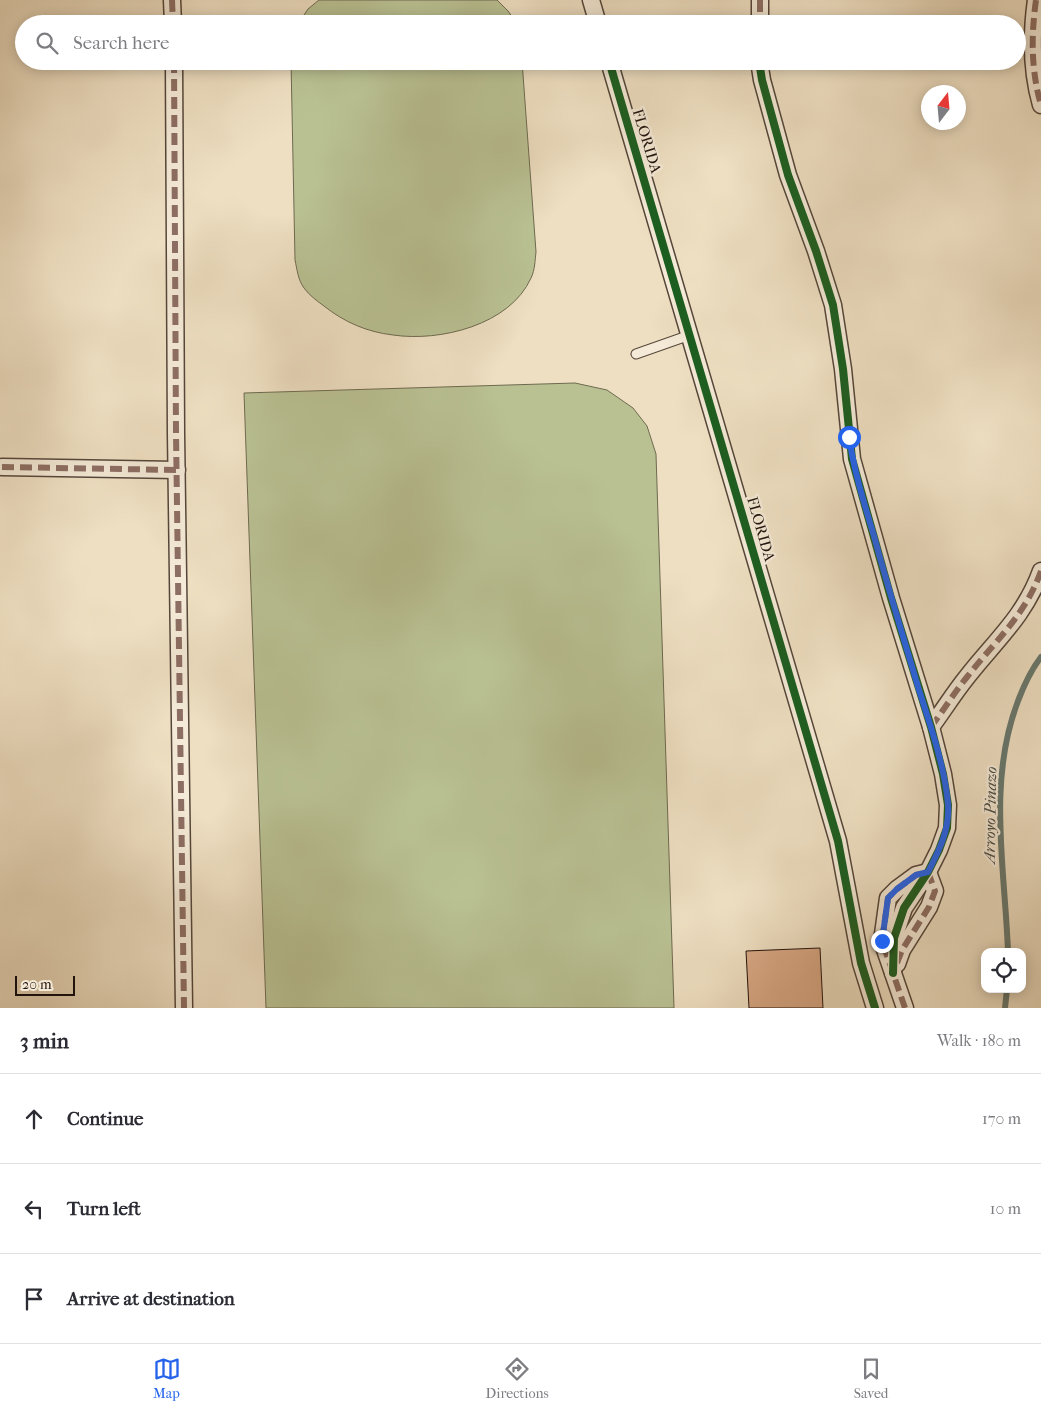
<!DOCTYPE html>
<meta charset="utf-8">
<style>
body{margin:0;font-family:"IM FELL French Canon",serif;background:#f7f7f7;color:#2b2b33}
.controls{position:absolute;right:15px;bottom:15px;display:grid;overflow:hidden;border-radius:10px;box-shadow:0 2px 12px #0003}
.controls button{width:45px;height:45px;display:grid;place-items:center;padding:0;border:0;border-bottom:1px solid #e1e1e2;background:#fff;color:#2b2b33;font:25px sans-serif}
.compass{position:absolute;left:921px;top:85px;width:45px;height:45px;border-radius:50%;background:#fff;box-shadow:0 2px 12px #0003;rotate:16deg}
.scale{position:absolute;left:15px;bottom:12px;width:60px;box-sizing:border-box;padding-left:5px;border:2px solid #22130d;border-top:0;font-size:14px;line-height:18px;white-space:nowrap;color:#22130d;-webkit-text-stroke:4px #f4ead7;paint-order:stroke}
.stop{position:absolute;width:15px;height:15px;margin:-11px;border:4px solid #2563eb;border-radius:50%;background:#fff}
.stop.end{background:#2563eb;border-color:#fff;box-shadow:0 1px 5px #0008}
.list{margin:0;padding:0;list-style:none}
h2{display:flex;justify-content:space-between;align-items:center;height:65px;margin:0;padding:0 20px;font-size:21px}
h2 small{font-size:16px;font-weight:400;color:#7c7c81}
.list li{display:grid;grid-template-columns:32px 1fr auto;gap:15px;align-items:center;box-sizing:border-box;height:90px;padding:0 20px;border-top:1px solid #e1e1e2}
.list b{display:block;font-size:19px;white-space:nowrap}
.list em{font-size:16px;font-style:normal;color:#7c7c81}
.icon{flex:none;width:28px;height:28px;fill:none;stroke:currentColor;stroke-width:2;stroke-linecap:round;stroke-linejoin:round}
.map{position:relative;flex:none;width:1041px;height:1008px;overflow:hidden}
.search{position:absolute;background:#fff;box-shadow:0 2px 12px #0003;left:15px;right:15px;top:15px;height:55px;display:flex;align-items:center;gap:12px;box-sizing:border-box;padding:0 18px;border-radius:28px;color:#7c7c81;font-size:19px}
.sheet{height:335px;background:#fff}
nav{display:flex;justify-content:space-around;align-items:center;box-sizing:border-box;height:70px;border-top:1px solid #e1e1e2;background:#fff;font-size:14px;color:#7c7c81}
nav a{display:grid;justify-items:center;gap:2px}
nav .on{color:#2563eb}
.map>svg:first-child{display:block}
.pitch{fill:#b9c193;stroke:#6e6a50}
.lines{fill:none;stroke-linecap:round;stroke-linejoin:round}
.stream{stroke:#69796f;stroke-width:6}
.building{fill:#d8a885;stroke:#22130d}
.lane-casing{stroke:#55463a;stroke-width:11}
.street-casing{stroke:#55463a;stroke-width:19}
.lane{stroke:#f4ead7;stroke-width:9}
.street{stroke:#f4ead7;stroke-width:16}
.quiet{stroke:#8d6e63;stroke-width:6;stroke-dasharray:12 6;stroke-linecap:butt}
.cycleway-casing{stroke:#f4ead7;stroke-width:11}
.cycleway{stroke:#1b5e20;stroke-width:8}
.route{stroke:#2563eb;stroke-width:6}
.labels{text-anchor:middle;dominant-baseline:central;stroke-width:4.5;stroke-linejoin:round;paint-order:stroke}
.street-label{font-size:15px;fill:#22130d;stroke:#f4ead7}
.water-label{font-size:16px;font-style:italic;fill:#4c4e46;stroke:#f4ead7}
</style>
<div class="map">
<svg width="1041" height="1008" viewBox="0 0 1041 1008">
<rect width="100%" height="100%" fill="#eedfc2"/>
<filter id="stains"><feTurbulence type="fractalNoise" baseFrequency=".004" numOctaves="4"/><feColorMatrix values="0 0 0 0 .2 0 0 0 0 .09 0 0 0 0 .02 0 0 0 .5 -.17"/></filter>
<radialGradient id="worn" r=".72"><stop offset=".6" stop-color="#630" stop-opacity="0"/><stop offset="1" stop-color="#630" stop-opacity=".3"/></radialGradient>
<g class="pitch">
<path d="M319,0H497L508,11L517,24H298L308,9Z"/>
<path d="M291,61H522L536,252C535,260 535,270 531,278C510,325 440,342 393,335C367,332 344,322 324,306C317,301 309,295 304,288C298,280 297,269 295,260Z"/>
<path d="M575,383L607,390L633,408L647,426L656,454L674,1008H266L244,393Z"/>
</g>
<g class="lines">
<g class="stream">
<path d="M1008,952C1005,868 987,782 1018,701C1024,685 1031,670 1041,657"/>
<path d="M1005,1008L1007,989"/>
</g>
</g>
<path class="building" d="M820,948L823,1008H749L746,951Z"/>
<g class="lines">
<g class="lane-casing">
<path id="lane" d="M636,354L690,335"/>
</g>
<g class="street-casing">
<g id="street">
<path d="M172,0L173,24"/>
<path d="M591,0L598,24"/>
<path d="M760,0V24"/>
<path d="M1036,0C1031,36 1031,70 1041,105"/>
<path d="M174,61L176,433L184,1008"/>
<path d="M609,61L838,841L861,963L875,1008"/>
<path d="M759,61L762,80L788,175L816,251L833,305L843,369L852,459L891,598L931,727L943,774L948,805L947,828L939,850L928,872L904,908L894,938L893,973"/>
<path d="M2,467L177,470"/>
<path d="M931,727C943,711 954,693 967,677C995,641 1025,616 1041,571"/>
<path d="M897,964L902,950L929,907L935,891L928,872"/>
<path d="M905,1008L882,941L888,898L897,889L916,875L928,872"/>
</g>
</g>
<use href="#lane" class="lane"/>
<use href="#street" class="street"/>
<g class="quiet">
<path d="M172,0L173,24"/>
<path d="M760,0V24"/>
<path d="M1036,0C1031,36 1031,70 1041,105"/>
<path d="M174,61L176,433L184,1008"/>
<path d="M2,467L177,470"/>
<path d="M931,727C943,711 954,693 967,677C995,641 1025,616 1041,571"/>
<path d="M897,963L902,950L929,907L935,891L928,872"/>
<path d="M905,1008L882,941L888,898L897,889L916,875L928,872"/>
</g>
<g class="cycleway-casing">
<g id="cycleway">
<path d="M609,61L838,841L861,963L875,1008"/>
<path d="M759,61L762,80L788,175L816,251L833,305L843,369L852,459L891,598L931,727L943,774L948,805L947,828L939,850L928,872L904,908L894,938L893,973"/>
</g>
</g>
<use href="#cycleway" class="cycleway"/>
</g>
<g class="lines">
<path class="route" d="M849,437C854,471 864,503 874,536C888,588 904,639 919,690C930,724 945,768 948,804C950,829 939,851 928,872L916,875L897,889L888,898L882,941"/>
</g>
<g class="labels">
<g class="street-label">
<text transform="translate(647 141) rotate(73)">FLORIDA</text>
<text transform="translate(761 529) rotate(74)">FLORIDA</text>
</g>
<g class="water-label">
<text transform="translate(990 815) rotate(-89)">Arroyo Pinazo</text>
</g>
</g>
<rect width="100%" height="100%" filter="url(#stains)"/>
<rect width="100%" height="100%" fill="url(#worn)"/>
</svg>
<div class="controls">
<button><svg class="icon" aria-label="locate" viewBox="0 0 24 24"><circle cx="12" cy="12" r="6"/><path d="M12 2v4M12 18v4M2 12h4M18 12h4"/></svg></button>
</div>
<svg class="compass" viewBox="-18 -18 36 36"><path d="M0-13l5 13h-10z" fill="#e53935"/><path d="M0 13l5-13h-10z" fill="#7c7c81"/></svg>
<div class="scale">20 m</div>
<div class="stop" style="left:849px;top:437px"></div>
<div class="stop end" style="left:882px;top:941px"></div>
<div class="search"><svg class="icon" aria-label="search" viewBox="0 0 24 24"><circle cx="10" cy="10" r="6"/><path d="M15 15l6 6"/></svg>Search here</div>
</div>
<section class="sheet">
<h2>3 min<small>Walk · 180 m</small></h2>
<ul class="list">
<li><svg class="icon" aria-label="ahead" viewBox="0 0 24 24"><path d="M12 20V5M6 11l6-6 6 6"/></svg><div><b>Continue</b></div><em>170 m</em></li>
<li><svg class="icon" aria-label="left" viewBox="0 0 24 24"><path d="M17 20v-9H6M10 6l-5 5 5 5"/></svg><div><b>Turn left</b></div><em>10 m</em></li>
<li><svg class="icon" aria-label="arrive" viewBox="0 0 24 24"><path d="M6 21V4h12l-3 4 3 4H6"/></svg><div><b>Arrive at destination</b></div></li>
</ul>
</section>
<nav>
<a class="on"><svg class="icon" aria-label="map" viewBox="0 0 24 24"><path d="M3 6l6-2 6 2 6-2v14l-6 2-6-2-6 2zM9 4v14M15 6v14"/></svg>Map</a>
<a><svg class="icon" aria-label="directions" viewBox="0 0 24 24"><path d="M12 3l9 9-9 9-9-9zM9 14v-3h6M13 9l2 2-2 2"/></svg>Directions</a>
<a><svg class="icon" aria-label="saved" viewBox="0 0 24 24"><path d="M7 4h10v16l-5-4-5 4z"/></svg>Saved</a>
</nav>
